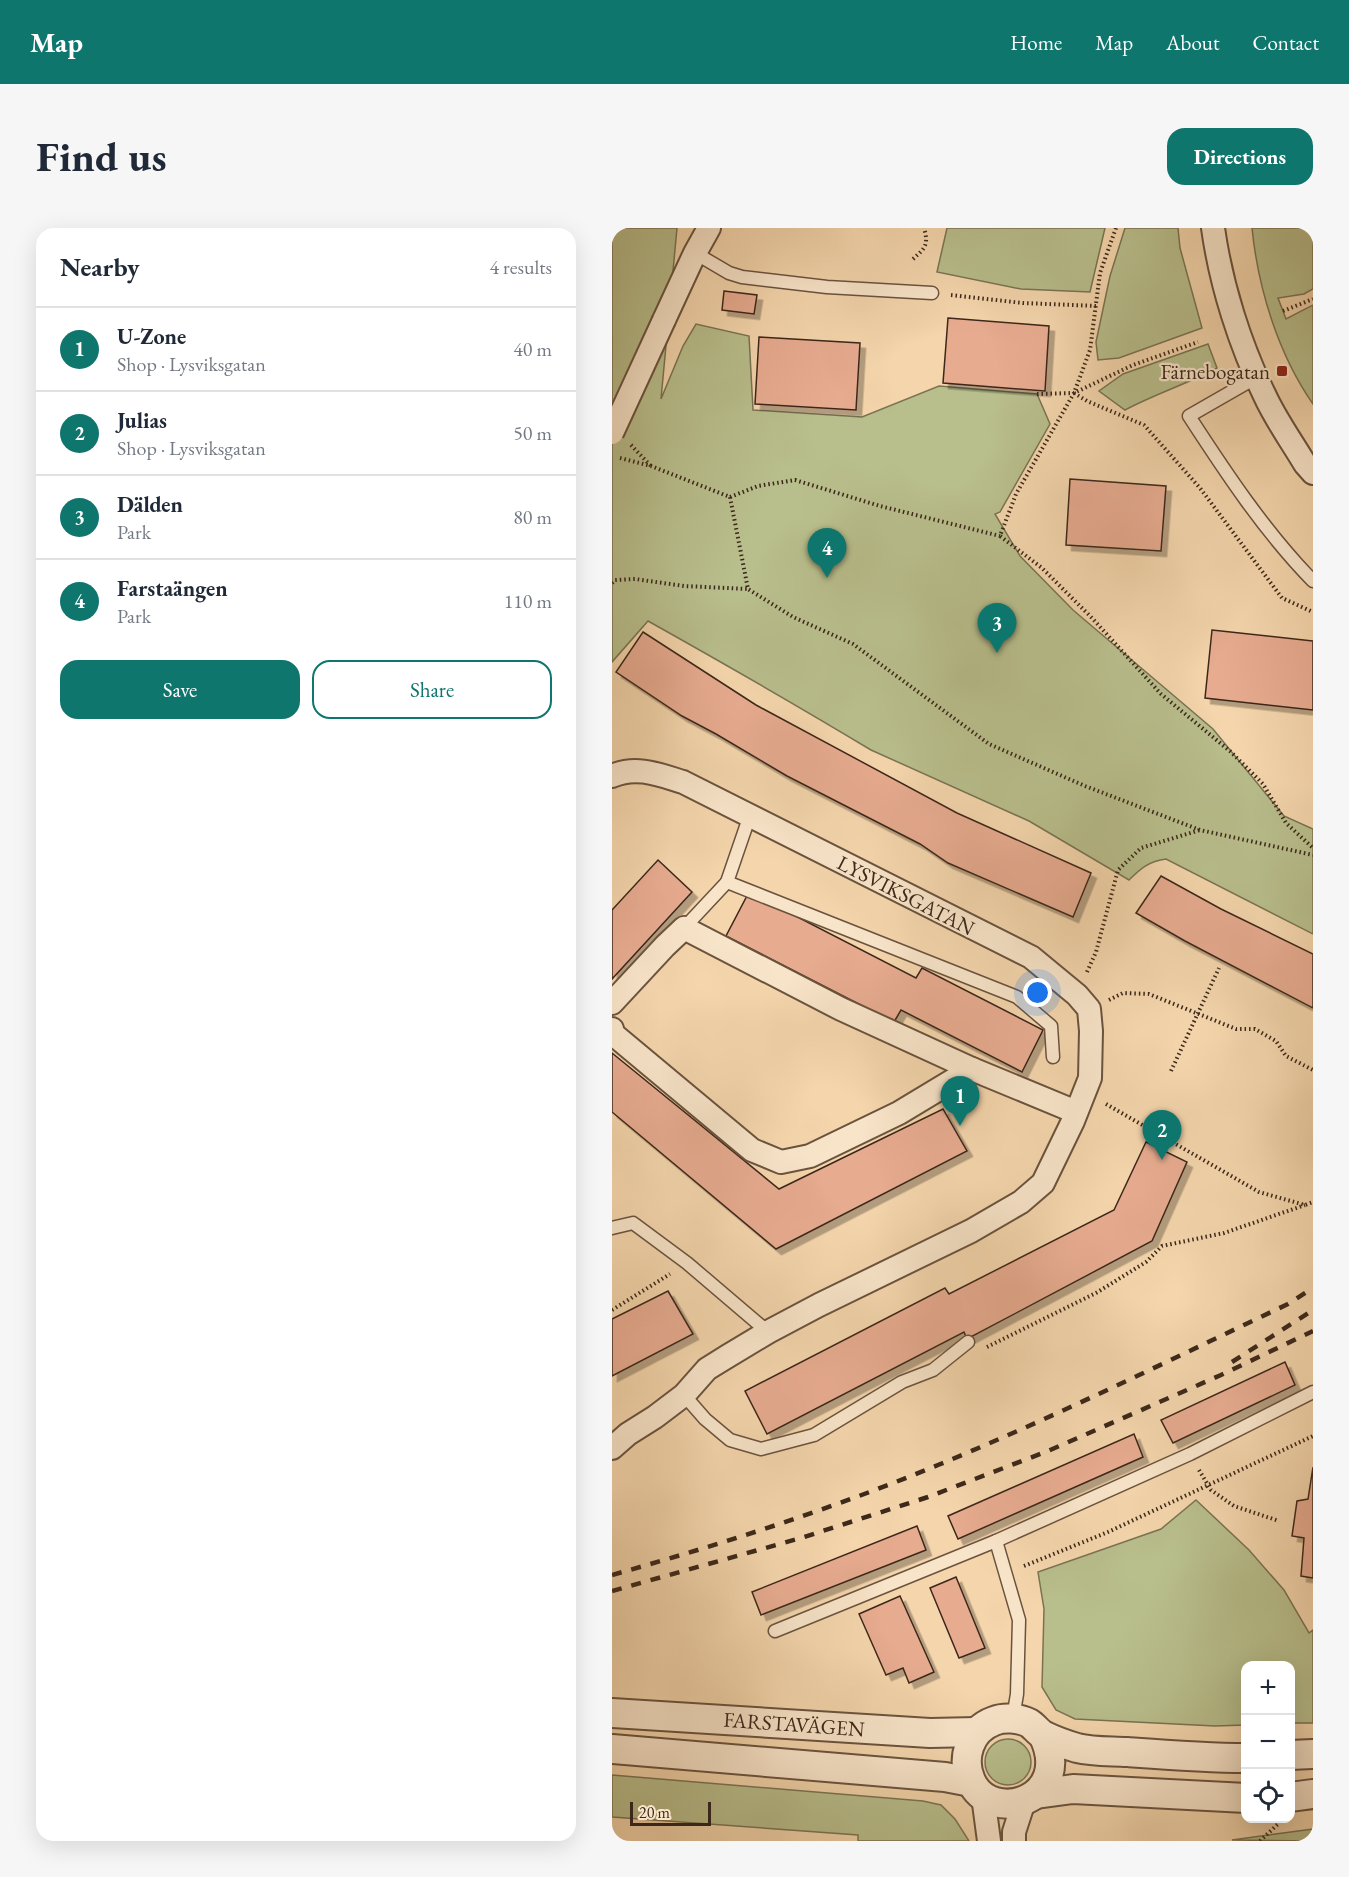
<!DOCTYPE html>
<meta charset="utf-8">
<style>
body{margin:0;font-family:"EB Garamond",serif;background:#f6f6f7;color:#1f2937}
.controls{position:absolute;right:18px;bottom:18px;display:grid;overflow:hidden;border-radius:12px;box-shadow:0 6px 24px #0002}
.controls button{width:54px;height:54px;display:grid;place-items:center;padding:0;border:0;border-bottom:2px solid #e0e1e3;background:#fff;color:#1f2937;font:30px sans-serif}
.scale{position:absolute;left:18px;bottom:15px;width:81px;box-sizing:border-box;padding-left:6px;border:3px solid #3c281a;border-top:0;font-size:16px;line-height:21px;white-space:nowrap;color:#3c281a;-webkit-text-stroke:4px #f8e4c9;paint-order:stroke}
.you{position:absolute;left:426px;top:765px;width:21px;height:21px;margin:-15px;border:4px solid #fff;border-radius:50%;background:#1a73e8;box-shadow:0 0 0 9px #1a73e833}
.badge{display:grid;place-items:center;width:39px;height:39px;border-radius:50%;background:#0f766e;color:#fff;font-size:20px;font-weight:700}
.pin{position:absolute;translate:-50% -50px;filter:drop-shadow(0 2px 3px #0008)}
.pin::after{content:'';position:absolute;top:32px;width:21px;height:18px;background:inherit;clip-path:polygon(0 0,100% 0,50% 100%)}
.list{margin:0;padding:0;list-style:none}
h2{display:flex;justify-content:space-between;align-items:center;height:78px;margin:0;padding:0 24px;font-size:26px}
h2 small{font-size:20px;font-weight:400;color:#747a83}
.list li{display:grid;grid-template-columns:39px 1fr auto;gap:18px;align-items:center;box-sizing:border-box;height:84px;padding:0 24px;border-top:2px solid #e0e1e3}
.list b{display:block;font-size:22px;white-space:nowrap}
.list p{margin:0;font-size:20px;white-space:nowrap;color:#747a83}
.list em{font-size:20px;font-style:normal;color:#747a83}
.actions{display:flex;gap:12px;padding:18px 24px}
.actions a{flex:1;padding:14px 0;border:2px solid #0f766e;border-radius:18px;text-align:center;font-size:21px;color:#0f766e}
.actions .main{background:#0f766e;color:#fff}
.icon{flex:none;width:33px;height:33px;fill:none;stroke:currentColor;stroke-width:2;stroke-linecap:round;stroke-linejoin:round}
.map{position:relative;flex:none;width:701px;height:1613px;overflow:hidden;border-radius:18px}
header{display:flex;align-items:center;gap:36px;box-sizing:border-box;height:84px;padding:0 30px;background:#0f766e;color:#fff}
header strong{font-size:28px}
nav{display:flex;gap:33px;margin-inline-start:auto;font-size:21px}
.intro{display:flex;align-items:center;justify-content:space-between;box-sizing:border-box;height:144px;padding:0 36px}
h1{margin:0;font-size:42px}
.button{padding:15px 27px;border-radius:18px;background:#0f766e;color:#fff;font-size:21px;font-weight:700}
main{display:flex;gap:36px;padding:0 36px}
aside{flex:1;background:#fff;border-radius:18px;box-shadow:0 6px 24px #0002}
.map>svg:first-child{display:block}
.green{fill:#b8be8c;stroke:#7a7353;stroke-width:1.5}
.building{fill:#e7ab90;stroke:#3c281a;stroke-width:1.5;filter:url(#shadow)}
.lines{fill:none;stroke-linecap:round;stroke-linejoin:round}
.service-casing{stroke:#6a533e;stroke-width:15}
.minor-casing{stroke:#6a533e;stroke-width:26}
.tertiary-casing{stroke:#6a533e;stroke-width:32}
.path{stroke:#3c281a;stroke-width:4;stroke-dasharray:1.5 3;stroke-linecap:butt}
.service{stroke:#f8e4c9;stroke-width:12}
.minor{stroke:#f8e4c9;stroke-width:22}
.tertiary{stroke:#f8e4c9;stroke-width:28}
.rail{stroke:#3c281a;stroke-width:4.5;stroke-dasharray:10 10;stroke-linecap:butt}
.minor-bridge-casing{stroke:#6a533e;stroke-width:26;stroke-linecap:butt}
.minor-bridge{stroke:#f8e4c9;stroke-width:22}
.poi-dot{fill:#8f2418;stroke:#f8e4c9;stroke-width:2}
.labels{text-anchor:middle;dominant-baseline:central;stroke-width:4.5;stroke-linejoin:round;paint-order:stroke}
.poi-label{font-size:21px;fill:#3c281a;stroke:#f8e4c9;text-anchor:end}
.street-label{font-size:21px;fill:#3c281a;stroke:#f8e4c9}
</style>
<header>
<strong>Map</strong>
<nav><a>Home</a><a>Map</a><a>About</a><a>Contact</a></nav>
</header>
<div class="intro"><h1>Find us</h1><a class="button">Directions</a></div>
<main>
<aside>
<h2>Nearby<small>4 results</small></h2>
<ul class="list">
<li><span class="badge">1</span><div><b>U-Zone</b><p>Shop · Lysviksgatan</p></div><em>40 m</em></li>
<li><span class="badge">2</span><div><b>Julias</b><p>Shop · Lysviksgatan</p></div><em>50 m</em></li>
<li><span class="badge">3</span><div><b>Dälden</b><p>Park</p></div><em>80 m</em></li>
<li><span class="badge">4</span><div><b>Farstaängen</b><p>Park</p></div><em>110 m</em></li>
</ul>
<div class="actions"><a class="main">Save</a><a>Share</a></div>
</aside>
<div class="map">
<svg width="701" height="1613" viewBox="0 0 701 1613">
<defs>
<filter id="shadow"><feDropShadow dx="5.5" dy="5.5" stdDeviation="0" flood-color="#0004"/></filter>
</defs>
<rect width="100%" height="100%" fill="#f4d5ac"/>
<filter id="stains"><feTurbulence type="fractalNoise" baseFrequency=".00333" numOctaves="4"/><feColorMatrix values="0 0 0 0 .2 0 0 0 0 .09 0 0 0 0 .02 0 0 0 .5 -.17"/></filter>
<radialGradient id="worn" r=".72"><stop offset=".6" stop-color="#630" stop-opacity="0"/><stop offset="1" stop-color="#630" stop-opacity=".3"/></radialGradient>
<g class="green">
<path d="M0,0H65L49,171L71,118L84,96L137,108L141,182L250,189L327,158L425,166L438,196L388,284L383,286L408,328L461,382L601,501L672,588L701,601V706L554,631C537,633 528,641 517,652L417,593L259,522C186,478 111,435 36,393L0,434Z"/>
<path d="M335,0H493L478,64L409,61L325,44Z"/>
<path d="M513,0H566L568,20L590,100L507,130L486,132L484,114L498,48Z"/>
<path d="M640,0H701V61L692,66L666,70L674,91L701,77V176C666,126 646,60 640,0Z"/>
<path d="M596,116L605,140C575,156 543,166 513,182L487,163L511,146Z"/>
<path d="M584,1272L637,1322L672,1362L697,1405L701,1402V1495H679L678,1438H634L633,1497L603,1498L463,1491L444,1482L430,1459L432,1381L426,1344L549,1301Z"/>
<circle cx="396" cy="1534" r="23"/>
<path d="M0,1547L311,1573L329,1577L343,1591L357,1613H246V1607L0,1589Z"/>
<path d="M701,1601V1613L620,1612Z"/>
</g>
<g class="building">
<path d="M112,63L145,67L142,86L110,82Z"/>
<path d="M336,90L437,98L433,163L331,155Z"/>
<path d="M147,109L248,115L244,182L143,176Z"/>
<path d="M458,251L554,258L549,323L454,317Z"/>
<path d="M600,402L701,413V482L593,470Z"/>
<path d="M31,404L144,477L345,585L479,645L461,689L336,635L308,616L175,548L104,506L70,488L4,444Z"/>
<path d="M46,632L80,664L0,751V682Z"/>
<path d="M549,648L609,681L701,726V780L573,713L524,685Z"/>
<path d="M137,664L304,750L310,740L431,802L410,844L289,782L282,794L114,708Z"/>
<path d="M0,825L167,961L331,881L355,923L164,1021L0,884Z"/>
<path d="M534,914L575,934L540,1013L355,1111L352,1104L155,1206L133,1163L333,1060L337,1066L502,982Z"/>
<path d="M56,1063L81,1106L0,1148V1091Z"/>
<path d="M673,1134L683,1157L561,1215L549,1192Z"/>
<path d="M522,1206L531,1229L346,1311L336,1288Z"/>
<path d="M701,1239V1350L689,1348L692,1310L680,1308L685,1273L696,1271Z"/>
<path d="M305,1298L314,1322L149,1387L140,1364Z"/>
<path d="M344,1349L373,1420L347,1430L318,1360Z"/>
<path d="M288,1368L322,1444L297,1455L291,1440L274,1447L247,1386Z"/>
</g>
<g class="lines">
<g class="service-casing">
<g id="service">
<path d="M83,25L117,45L130,49L215,59L320,65"/>
<path d="M645,149L577,188C614,245 653,304 701,353"/>
<path d="M138,587L115,654L405,769L439,798L441,829"/>
<path d="M72,700L115,654"/>
<path d="M0,1000L21,995L75,1035L156,1104"/>
<path d="M72,1167L93,1191L118,1212L149,1221L202,1207L290,1154L321,1142L356,1114"/>
<path d="M384,1313L407,1392L405,1466L401,1490"/>
<path d="M163,1403L384,1313L578,1226L701,1164"/>
</g>
</g>
<g class="minor-casing">
<g id="minor">
<path d="M601,0C609,57 628,117 653,168C664,192 680,214 693,236L701,245"/>
<path d="M52,92L83,25L97,0"/>
<path d="M0,548C24,537 48,547 71,554L419,729L465,767L477,781L479,803L478,850L461,893L431,955L409,974L359,1003L207,1077L156,1104L116,1128L95,1141L72,1167L43,1189L16,1206L0,1220"/>
<path d="M0,775L53,718L72,700L229,781L360,841L464,884"/>
<path d="M0,801L1,806L140,922L169,934L198,928L287,885L360,841"/>
<path d="M371,1568L377,1613"/>
<path d="M402,1613V1604L412,1573"/>
</g>
</g>
<g class="tertiary-casing">
<g id="tertiary">
<path d="M0,1485L318,1505L365,1504"/>
<path d="M431,1507C463,1572 379,1598 359,1553C349,1531 357,1502 382,1493C392,1489 407,1490 417,1495C422,1498 426,1504 431,1507C441,1512 455,1517 465,1520C481,1524 499,1523 515,1524C555,1527 594,1530 634,1530"/>
<path d="M0,1521L333,1549L359,1554"/>
<path d="M678,1527L701,1526"/>
<path d="M424,1566L461,1561L634,1570"/>
<path d="M678,1569L701,1566"/>
</g>
</g>
<g class="path">
<path d="M504,0L488,45L478,122L462,165L404,266L388,308L430,340L480,390L549,466L619,524L651,556L674,595L701,620"/>
<path d="M301,31C313,20 317,17 312,0"/>
<path d="M339,67L411,75L485,78"/>
<path d="M671,83L701,71"/>
<path d="M462,165L475,173L532,197L588,260L670,370L701,384"/>
<path d="M425,166L462,165L521,137L586,114"/>
<path d="M19,217L39,238"/>
<path d="M8,230L39,238L118,269L136,361L181,389L241,416L377,516L473,558L588,602L701,627"/>
<path d="M118,269L146,258L183,252L268,278L388,308"/>
<path d="M0,355L3,352L23,351L72,358L136,361"/>
<path d="M475,744L484,724L506,642L529,620L588,602"/>
<path d="M497,772L511,765L537,766L624,801H643L664,813L674,828L701,842"/>
<path d="M559,843L607,740"/>
<path d="M494,876L647,964L693,977L701,974"/>
<path d="M0,1082L58,1046"/>
<path d="M375,1119L484,1065L534,1034L550,1018L612,1005L693,977"/>
<path d="M587,1242L599,1262L622,1278L667,1293"/>
<path d="M412,1338L496,1304L701,1208"/>
<path d="M648,1613L667,1595"/>
</g>
<use href="#service" class="service"/>
<use href="#minor" class="minor"/>
<use href="#tertiary" class="tertiary"/>
<g class="rail">
<path d="M620,1134L701,1082"/>
<path d="M0,1347C110,1316 220,1281 326,1237C445,1188 560,1131 676,1076L701,1060"/>
<path d="M0,1363L189,1310L316,1269L436,1223L609,1147L701,1103"/>
</g>
<g class="minor-bridge-casing">
<path id="minor-bridge" d="M0,205L52,92"/>
</g>
<use href="#minor-bridge" class="minor-bridge"/>
</g>
<rect class="poi-dot" x="664" y="137" width="12" height="12" rx="3"/>
<g class="labels">
<g class="poi-label">
<text x="658" y="143">Färnebogatan</text>
</g>
<g class="street-label">
<text transform="translate(294 667) rotate(27)">LYSVIKSGATAN</text>
<text transform="translate(182 1496) rotate(4)">FARSTAVÄGEN</text>
</g>
</g>
<rect width="100%" height="100%" filter="url(#stains)"/>
<rect width="100%" height="100%" fill="url(#worn)"/>
</svg>
<div class="controls">
<button>+</button>
<button>−</button>
<button><svg class="icon" aria-label="locate" viewBox="0 0 24 24"><circle cx="12" cy="12" r="6"/><path d="M12 2v4M12 18v4M2 12h4M18 12h4"/></svg></button>
</div>
<div class="scale">20 m</div>
<div class="you"></div>
<div class="pin badge" style="left:348px;top:898px">1</div>
<div class="pin badge" style="left:550px;top:932px">2</div>
<div class="pin badge" style="left:385px;top:425px">3</div>
<div class="pin badge" style="left:215px;top:350px">4</div>
</div>
</main>
